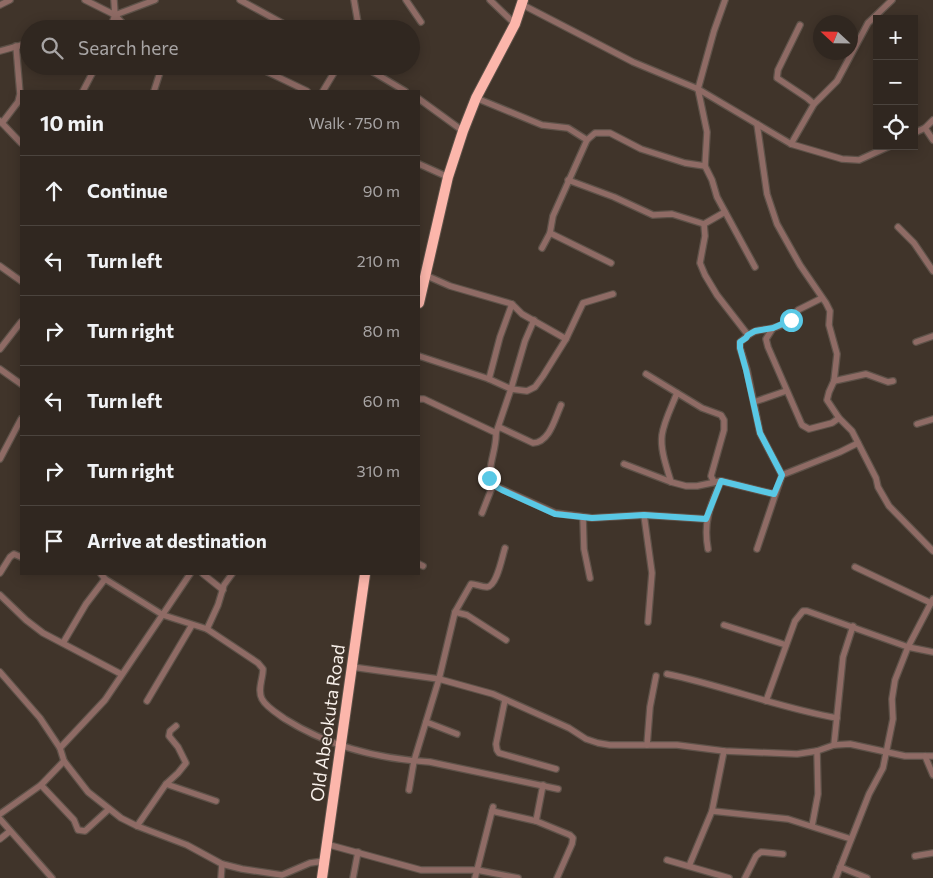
<!DOCTYPE html>
<meta charset="utf-8">
<style>
body{margin:0;font-family:Commissioner,sans-serif;background:#3c332d;color:#f1f3f6}
.controls{position:absolute;right:15px;top:15px;display:grid;overflow:hidden;border-radius:0px;box-shadow:0 2px 12px #0003}
.controls button{width:45px;height:45px;display:grid;place-items:center;padding:0;border:0;border-bottom:1px solid #4b443e;background:#302720;color:#f1f3f6;font:25px sans-serif}
.compass{position:absolute;left:813px;top:15px;width:45px;height:45px;border-radius:50%;background:#302720;box-shadow:0 2px 12px #0003;rotate:292deg}
.stop{position:absolute;width:15px;height:15px;margin:-11px;border:4px solid #59c8e5;border-radius:50%;background:#fff}
.stop.end{background:#59c8e5;border-color:#fff;box-shadow:0 1px 5px #0008}
.list{margin:0;padding:0;list-style:none}
h2{display:flex;justify-content:space-between;align-items:center;height:65px;margin:0;padding:0 20px;font-size:21px}
h2 small{font-size:16px;font-weight:400;color:#a8a5a5}
.list li{display:grid;grid-template-columns:32px 1fr auto;gap:15px;align-items:center;box-sizing:border-box;height:70px;padding:0 20px;border-top:1px solid #4b443e}
.list b{display:block;font-size:19px;white-space:nowrap}
.list em{font-size:16px;font-style:normal;color:#a8a5a5}
.icon{flex:none;width:28px;height:28px;fill:none;stroke:currentColor;stroke-width:2;stroke-linecap:round;stroke-linejoin:round}
.map{position:relative;flex:none;width:933px;height:878px;overflow:hidden}
.search{position:absolute;background:#302720;box-shadow:0 2px 12px #0003;left:20px;top:20px;width:400px;height:55px;display:flex;align-items:center;gap:12px;box-sizing:border-box;padding:0 18px;border-radius:28px;color:#a8a5a5;font-size:19px}
.panel{position:absolute;background:#302720;box-shadow:0 2px 12px #0003;left:20px;top:90px;width:400px;height:485px;border-radius:0px}
.map>svg:first-child{display:block}
.lines{fill:none;stroke-linecap:round;stroke-linejoin:round}
.street-casing{stroke:#5e5249;stroke-width:8}
.highway-casing{stroke:#5e5249;stroke-width:12}
.street{stroke:#8f6b65;stroke-width:5.5}
.highway{stroke:#fcb6ab;stroke-width:10}
.route{stroke:#59c8e5;stroke-width:6}
.labels{text-anchor:middle;dominant-baseline:central;stroke-width:4;stroke-linejoin:round;paint-order:stroke}
.street-label{font-size:18px;fill:#f9f1eb;stroke:#40342a}
</style>
<div class="map">
<svg width="933" height="878" viewBox="0 0 933 878">
<rect width="100%" height="100%" fill="#40342a"/>
<g class="lines">
<g class="street-casing">
<g id="street">
<path d="M85,0L115,15L128,29"/>
<path d="M114,0L115,15"/>
<path d="M240,0L293,29"/>
<path d="M354,0L359,29"/>
<path d="M406,0L421,22"/>
<path d="M490,0L515,24"/>
<path d="M725,0L714,31L698,89L707,132L705,166L712,180L717,197L755,267"/>
<path d="M521,4L633,62L698,89L791,144L842,159L859,160L890,146"/>
<path d="M0,5L10,0"/>
<path d="M800,25L778,70L777,78L807,98L814,104"/>
<path d="M110,29L115,15L155,0"/>
<path d="M0,51L29,43"/>
<path d="M255,66L307,91"/>
<path d="M363,66L405,91"/>
<path d="M83,91L96,66"/>
<path d="M154,91L162,66"/>
<path d="M323,91L338,66"/>
<path d="M476,98L542,125L568,128L587,140L595,133H610L641,149L685,163L705,166"/>
<path d="M419,99L463,131"/>
<path d="M0,121L21,143"/>
<path d="M2,123L18,102L20,94L16,46"/>
<path d="M757,124L767,194L777,224L800,265L826,303L830,311L829,325L837,354L834,381L829,392L827,400L839,418L852,431L876,478L878,487L889,506L933,551"/>
<path d="M925,128L933,120"/>
<path d="M914,133L925,128L933,140"/>
<path d="M791,144L814,104L837,81L868,23L892,0"/>
<path d="M419,164L448,177"/>
<path d="M568,180L614,197L653,215L672,214L704,224L725,212"/>
<path d="M704,224L705,236L700,263L705,275L717,295L748,335"/>
<path d="M898,227L914,243L933,271"/>
<path d="M550,233L611,263"/>
<path d="M542,248L550,233L553,216L587,140"/>
<path d="M0,266L21,281"/>
<path d="M425,275L450,286L512,304L522,314L566,339"/>
<path d="M534,320L525,341L511,389L496,433C497,451 485,469 493,485L555,513L592,518L644,515L706,519"/>
<path d="M773,328L766,339L768,347L802,425L809,429L832,423L839,418"/>
<path d="M916,342L933,336"/>
<path d="M0,349L21,322"/>
<path d="M419,356L489,379L511,389L527,391L535,387L543,376L566,339L583,303L613,294"/>
<path d="M0,369L21,384"/>
<path d="M646,374L702,408L721,415L724,420V430L711,476L714,482"/>
<path d="M489,379L500,337L512,304"/>
<path d="M834,381L866,374L888,382L893,381"/>
<path d="M419,399H424L496,433"/>
<path d="M754,402L786,391"/>
<path d="M917,424L933,419"/>
<path d="M499,427L533,443C550,442 555,418 561,405"/>
<path d="M0,459L21,419"/>
<path d="M624,464L671,482L686,486H697L721,481L774,494"/>
<path d="M782,475L840,452L858,443"/>
<path d="M671,482C667,468 660,450 662,435C664,421 672,406 677,393"/>
<path d="M482,513L493,485"/>
<path d="M644,515L652,573L648,622"/>
<path d="M583,517L584,549L590,578"/>
<path d="M708,549C703,522 710,506 721,481"/>
<path d="M757,549L782,475L760,433L747,370L740,348V342C746,338 749,333 756,331C762,329 767,330 773,328C782,326 795,319 798,310L822,298"/>
<path d="M419,564L423,566"/>
<path d="M855,567L931,603"/>
<path d="M0,573L10,557L14,554L21,557"/>
<path d="M101,574L105,579L163,615L207,629L258,663L263,669C263,679 257,690 262,699C266,707 278,714 285,719C328,746 379,759 430,762L558,789"/>
<path d="M203,574L223,590"/>
<path d="M0,595L26,620L43,633L121,674"/>
<path d="M455,612L467,615L506,640"/>
<path d="M724,625L786,645"/>
<path d="M207,629L218,605L224,585L232,574"/>
<path d="M63,643L86,604L105,579"/>
<path d="M352,667L439,679L493,694L569,728L586,739L598,743L610,745H677L724,751L797,754L817,751L834,745L850,744L905,756H933"/>
<path d="M0,672L40,718L60,748L64,761L88,792L121,818L137,826L187,845L222,864L242,869L282,875L310,863L324,861"/>
<path d="M667,674C725,686 779,708 837,718"/>
<path d="M505,700L496,744L497,750L499,753L556,769"/>
<path d="M147,701L192,625"/>
<path d="M766,701L795,621L803,611H807L908,647L933,652"/>
<path d="M426,722L457,734"/>
<path d="M647,745L650,707L656,676"/>
<path d="M834,745L843,657L853,626"/>
<path d="M60,748L105,700L190,574"/>
<path d="M925,756L933,775"/>
<path d="M166,784L216,801"/>
<path d="M41,785L74,820L78,830L85,831L109,809"/>
<path d="M409,790L414,761L439,679L455,612L471,584C476,584 481,587 487,587C497,586 502,557 505,548"/>
<path d="M492,811L536,821L570,835L573,838L572,844L557,878"/>
<path d="M712,811L788,819L851,839"/>
<path d="M0,814L41,785L64,761"/>
<path d="M0,819L52,878"/>
<path d="M536,821L543,785"/>
<path d="M137,826L166,784L178,773L186,763L178,747L169,736L170,731L176,726"/>
<path d="M812,826L818,794L817,751"/>
<path d="M0,839L10,831"/>
<path d="M326,844L421,870H477L518,878"/>
<path d="M915,856L933,853"/>
<path d="M667,860L729,878"/>
<path d="M689,866L712,811L724,751"/>
<path d="M840,867L867,878"/>
<path d="M221,878L222,864"/>
<path d="M353,878L358,852"/>
<path d="M475,878L493,807"/>
<path d="M745,878L756,856L761,852L783,854"/>
<path d="M836,878L869,794L883,768L893,719L892,699L895,680L908,647L933,599"/>
</g>
</g>
<g class="highway-casing">
<g id="highway">
<path d="M419,303L448,177L463,131L476,98L515,24L523,0"/>
<path d="M322,878L365,574"/>
</g>
</g>
<use href="#street" class="street"/>
<use href="#highway" class="highway"/>
</g>
<g class="lines">
<path class="route" d="M489,478L493,485L502,490L555,514L592,518L644,515L706,519L721,481L774,494L782,475L760,433L746,370L740,348V342L746,338L748,335L755,331L773,328L791,320"/>
</g>
<g class="labels">
<g class="street-label">
<text transform="translate(327 723) rotate(-82)">Old Abeokuta Road</text>
</g>
</g>
</svg>
<div class="controls">
<button>+</button>
<button>−</button>
<button><svg class="icon" aria-label="locate" viewBox="0 0 24 24"><circle cx="12" cy="12" r="6"/><path d="M12 2v4M12 18v4M2 12h4M18 12h4"/></svg></button>
</div>
<svg class="compass" viewBox="-18 -18 36 36"><path d="M0-13l5 13h-10z" fill="#e53935"/><path d="M0 13l5-13h-10z" fill="#a8a5a5"/></svg>
<div class="stop" style="left:791px;top:320px"></div>
<div class="stop end" style="left:489px;top:478px"></div>
<div class="search"><svg class="icon" aria-label="search" viewBox="0 0 24 24"><circle cx="10" cy="10" r="6"/><path d="M15 15l6 6"/></svg>Search here</div>
<section class="panel">
<h2>10 min<small>Walk · 750 m</small></h2>
<ul class="list">
<li><svg class="icon" aria-label="ahead" viewBox="0 0 24 24"><path d="M12 20V5M6 11l6-6 6 6"/></svg><div><b>Continue</b></div><em>90 m</em></li>
<li><svg class="icon" aria-label="left" viewBox="0 0 24 24"><path d="M17 20v-9H6M10 6l-5 5 5 5"/></svg><div><b>Turn left</b></div><em>210 m</em></li>
<li><svg class="icon" aria-label="right" viewBox="0 0 24 24"><path d="M7 20v-9h11M14 6l5 5-5 5"/></svg><div><b>Turn right</b></div><em>80 m</em></li>
<li><svg class="icon" aria-label="left" viewBox="0 0 24 24"><path d="M17 20v-9H6M10 6l-5 5 5 5"/></svg><div><b>Turn left</b></div><em>60 m</em></li>
<li><svg class="icon" aria-label="right" viewBox="0 0 24 24"><path d="M7 20v-9h11M14 6l5 5-5 5"/></svg><div><b>Turn right</b></div><em>310 m</em></li>
<li><svg class="icon" aria-label="arrive" viewBox="0 0 24 24"><path d="M6 21V4h12l-3 4 3 4H6"/></svg><div><b>Arrive at destination</b></div></li>
</ul>
</section>
</div>
